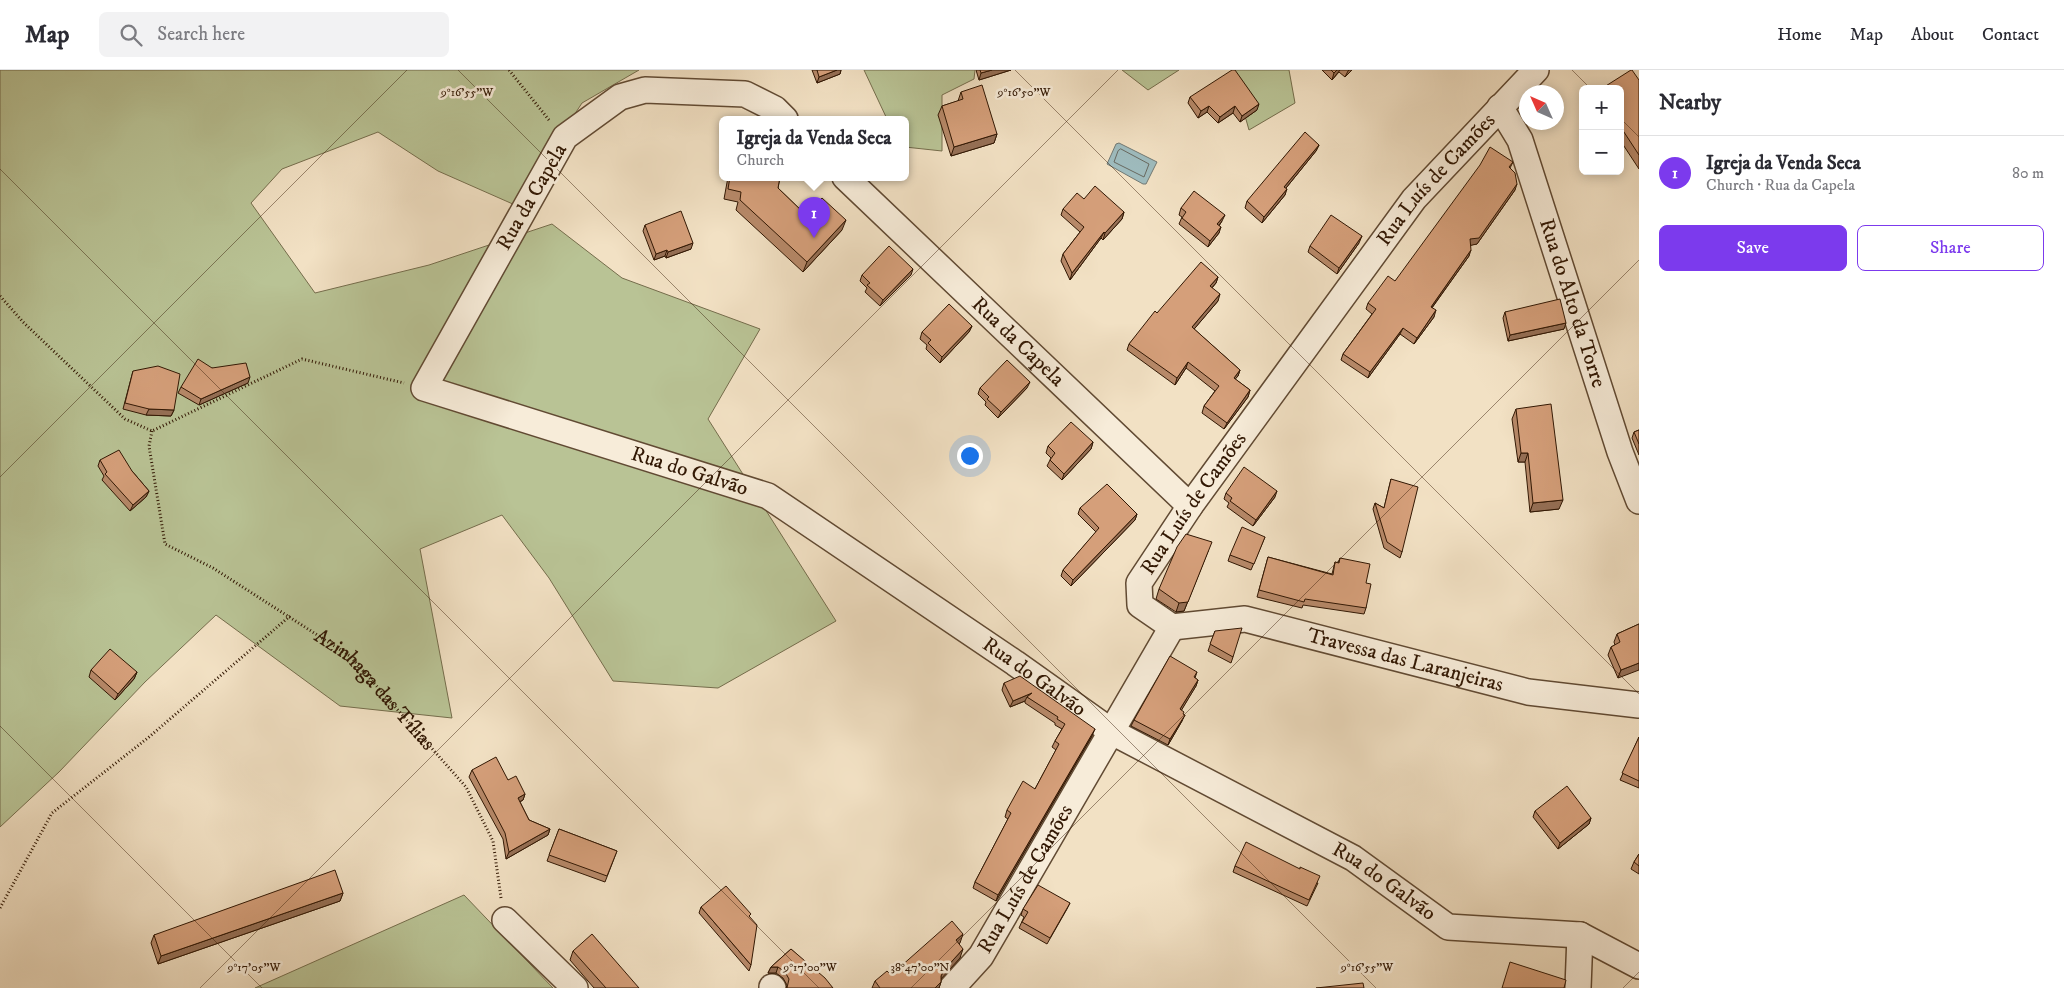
<!DOCTYPE html>
<meta charset="utf-8">
<style>
body{margin:0;font-family:"IM FELL DW Pica",serif;background:#f2f2f3;color:#2b2b33}
.controls{position:absolute;right:15px;top:15px;display:grid;overflow:hidden;border-radius:8px;box-shadow:0 2px 12px #0003}
.controls button{width:45px;height:45px;display:grid;place-items:center;padding:0;border:0;border-bottom:1px solid #e1e1e2;background:#fff;color:#2b2b33;font:25px sans-serif}
.compass{position:absolute;left:1519px;top:15px;width:45px;height:45px;border-radius:50%;background:#fff;box-shadow:0 2px 12px #0003;rotate:315deg}
.you{position:absolute;left:969px;top:385px;width:18px;height:18px;margin:-12px;border:4px solid #fff;border-radius:50%;background:#1a73e8;box-shadow:0 0 0 8px #1a73e833}
.badge{display:grid;place-items:center;width:32px;height:32px;border-radius:50%;background:#7c3aed;color:#fff;font-size:16px;font-weight:700}
.pin{position:absolute;translate:-50% -41px;filter:drop-shadow(0 1px 2px #0008)}
.pin::after{content:'';position:absolute;top:26px;width:18px;height:15px;background:inherit;clip-path:polygon(0 0,100% 0,50% 100%)}
.popup{position:absolute;left:719px;top:46px;width:190px;height:65px;box-sizing:border-box;display:grid;place-content:center;border-radius:8px;background:#fff;filter:drop-shadow(0 1px 4px #0005);font-size:16px;white-space:nowrap;color:#7c7c81}
.popup b{font-size:19px;color:#2b2b33}
.popup::after{content:'';position:absolute;left:50%;top:100%;margin-left:-10px;border:10px solid transparent;border-top-color:#fff}
.list{margin:0;padding:0;list-style:none}
h2{display:flex;justify-content:space-between;align-items:center;height:65px;margin:0;padding:0 20px;font-size:21px}
h2 small{font-size:16px;font-weight:400;color:#7c7c81}
.list li{display:grid;grid-template-columns:32px 1fr auto;gap:15px;align-items:center;box-sizing:border-box;height:75px;padding:0 20px;border-top:1px solid #e1e1e2}
.list b{display:block;font-size:19px;white-space:nowrap}
.list p{margin:0;font-size:16px;white-space:nowrap;color:#7c7c81}
.list em{font-size:16px;font-style:normal;color:#7c7c81}
.actions{display:flex;gap:10px;padding:15px 20px}
.actions a{flex:1;padding:11px 0;border:1px solid #7c3aed;border-radius:8px;text-align:center;font-size:18px;color:#7c3aed}
.actions .main{background:#7c3aed;color:#fff}
.icon{flex:none;width:28px;height:28px;fill:none;stroke:currentColor;stroke-width:2;stroke-linecap:round;stroke-linejoin:round}
.map{position:relative;flex:none;width:1639px;height:918px;overflow:hidden}
header{display:flex;align-items:center;gap:30px;box-sizing:border-box;height:70px;padding:0 25px;background:#fff;border-bottom:1px solid #e1e1e2}
header strong{font-size:24px}
nav{display:flex;gap:28px;margin-inline-start:auto;font-size:18px}
.search{width:350px;height:45px;background:#f2f2f3;display:flex;align-items:center;gap:12px;box-sizing:border-box;padding:0 18px;border-radius:8px;color:#7c7c81;font-size:19px}
main{display:flex}
aside{flex:1;background:#fff}
.map>svg:first-child{display:block}
.green{fill:#b9c395;stroke:#756d4c}
.water{fill:#9ebbbd;stroke:#727973}
.lines{fill:none;stroke-linecap:round;stroke-linejoin:round}
.shore{stroke:#686960;stroke-width:1}
.minor-casing{stroke:#614a33;stroke-width:28}
.path{stroke:#311703;stroke-width:3;stroke-dasharray:1 2.5;stroke-linecap:butt}
.minor{stroke:#f7ecd9;stroke-width:25}
.wall{fill:#b78969;stroke:#311703}
.shaded-wall{fill:#956f55;stroke:#311703}
.building{fill:#d59f7a;stroke:#311703}
.ticks{fill:none;stroke:#311703;stroke-width:1;stroke-opacity:0.45}
.labels{text-anchor:middle;dominant-baseline:central;stroke-width:5;stroke-linejoin:round;paint-order:stroke}
.street-label{font-size:21px;fill:#311703;stroke:#f7ecd9}
.ticks-label{font-size:12px;text-anchor:middle;fill:#311703;stroke:#f7ecd9;stroke-width:5;stroke-linejoin:round;paint-order:stroke}
</style>
<header>
<strong>Map</strong>
<div class="search"><svg class="icon" aria-label="search" viewBox="0 0 24 24"><circle cx="10" cy="10" r="6"/><path d="M15 15l6 6"/></svg>Search here</div>
<nav><a>Home</a><a>Map</a><a>About</a><a>Contact</a></nav>
</header>
<main>
<div class="map">
<svg width="1639" height="918" viewBox="0 0 1639 918">
<rect width="100%" height="100%" fill="#f2e1c4"/>
<filter id="stains"><feTurbulence type="fractalNoise" baseFrequency=".004" numOctaves="4"/><feColorMatrix values="0 0 0 0 .2 0 0 0 0 .09 0 0 0 0 .02 0 0 0 .5 -.17"/></filter>
<radialGradient id="worn" r=".72"><stop offset=".6" stop-color="#630" stop-opacity="0"/><stop offset="1" stop-color="#630" stop-opacity=".3"/></radialGradient>
<g class="green">
<path d="M0,0H639L582,33L515,135L438,101L378,62L282,99L251,133L315,223L429,195L552,154L622,208L760,259L708,349L836,551L718,618L613,611L549,508L502,445L420,479L452,648L340,636L216,545L145,612L59,702L0,757Z"/>
<path d="M864,0H975L974,9L942,25V81L905,77V49H887Z"/>
<path d="M1122,0H1179L1148,20Z"/>
<path d="M1232,0H1289L1295,33L1249,60Z"/>
<path d="M464,825L553,918H255Z"/>
</g>
<path class="water" d="M1119,73L1157,92L1146,114H1143L1107,94L1116,74Z"/>
<g class="lines">
<path class="shore" d="M1121,79L1149,94L1144,107L1114,92L1118,81Z"/>
<g class="minor-casing">
<g id="minor">
<path id="s2" d="M1500,37L1520,70L1620,382L1639,431"/>
<path id="s3" d="M785,49L775,39L745,24L645,20L620,27L565,67L424,318L768,426L1015,593L1112,662L1353,788L1448,857L1580,865L1639,896"/>
<path id="s4" d="M845,107L1190,436"/>
<path id="s5" d="M1172,557L1245,549L1528,622L1639,635"/>
<path d="M505,850L575,918"/>
<path d="M772,917L773,918"/>
<path id="s6" d="M952,918L981,886L1172,557L1140,535L1139,513L1190,436L1414,129L1536,0"/>
<path d="M1578,918L1580,865"/>
</g>
</g>
<g class="path">
<path d="M509,0L549,50"/>
<path d="M0,226L23,252L125,349L152,361L302,289L404,313"/>
<path id="s1" d="M152,361L149,376L165,474L213,498L350,586L466,717L493,771L501,828"/>
<path d="M0,838L52,743L149,667L290,546"/>
</g>
<use href="#minor" class="minor"/>
</g>
<g class="wall">
<path d="M812,0H841L840,4L817,13Z"/>
<path d="M976,0H1011L979,10Z"/>
<path d="M1322,0H1352L1345,7L1339,2L1332,10Z"/>
<path d="M1639,10V99L1620,70V19Z"/>
<path d="M961,22L997,64L994,73L951,86L938,45L942,36L958,31Z"/>
<path d="M1190,27L1257,40L1240,52L1233,43L1218,53L1207,42L1198,48L1188,33Z"/>
<path d="M1319,75L1316,81L1286,118L1285,125L1262,153L1245,138L1247,131Z"/>
<path d="M1513,92L1510,98L1515,120L1477,174L1470,175L1469,186L1432,238L1434,247L1414,274L1400,264L1368,308L1341,290L1343,284L1372,244L1366,239L1368,233L1395,211Z"/>
<path d="M728,107H780L778,118L807,146L842,160L803,202L736,140L738,132L724,129Z"/>
<path d="M1084,129L1124,142L1122,149L1103,170L1101,168L1070,210L1061,191L1063,184L1080,162L1061,145L1063,139Z"/>
<path d="M1181,138L1222,151L1219,156V163L1208,177L1179,154L1182,147L1179,145Z"/>
<path d="M645,155L691,179L666,188L665,186L654,190L643,161Z"/>
<path d="M1359,173L1337,204L1308,182L1310,176Z"/>
<path d="M862,205H911L880,236L865,222L867,218L860,211Z"/>
<path d="M1218,207L1216,213L1212,218L1218,231L1194,259L1240,300L1238,306L1235,309L1250,320L1248,327L1224,359L1202,343L1204,336L1215,321L1186,298L1175,315L1127,280L1129,274L1157,243Z"/>
<path d="M1505,242L1564,259L1508,271L1503,248Z"/>
<path d="M972,256L969,262L940,293L926,279L927,275L920,269L922,262Z"/>
<path d="M212,298L248,313L199,335L178,323L181,317Z"/>
<path d="M133,301L174,340L171,346L146,345L123,339Z"/>
<path d="M980,318H1027L998,348L985,335L986,332L978,324Z"/>
<path d="M1516,339L1559,439L1530,442L1525,392H1518L1512,349Z"/>
<path d="M1639,360V385L1632,368L1634,362Z"/>
<path d="M1093,372L1091,379L1062,410L1047,396L1051,388L1046,383L1048,376Z"/>
<path d="M100,390L132,401L149,421L146,427L130,441L102,410L104,406L98,396Z"/>
<path d="M1391,409L1402,482L1400,488L1384,478L1373,439L1375,433L1384,438Z"/>
<path d="M1226,423L1275,427L1253,456L1227,437L1229,433L1224,429Z"/>
<path d="M1080,438L1137,444L1135,450L1071,516L1061,506L1063,500L1096,462L1078,444Z"/>
<path d="M1265,467L1251,500L1228,491L1230,485Z"/>
<path d="M1208,481L1184,541L1176,542L1156,529L1159,519Z"/>
<path d="M1268,487L1332,504L1335,492L1338,493L1340,488L1366,513V538L1364,544L1303,535L1302,538L1257,527Z"/>
<path d="M1639,554L1618,608L1608,585L1611,577L1615,575L1614,572L1617,564Z"/>
<path d="M1215,561L1233,587L1231,593L1208,581Z"/>
<path d="M91,600L137,602L134,609L115,630L89,607Z"/>
<path d="M1197,602L1195,608L1198,610L1196,616L1181,640L1183,644L1182,651L1168,675L1131,656L1134,650Z"/>
<path d="M1004,613L1092,666L996,831L973,818L975,812L1008,749L1005,747L1007,740L1035,719L1056,680L1052,677L1055,671L1062,659L1055,655V653L1025,633V631L1010,637L1002,620Z"/>
<path d="M1639,667V718L1620,710Z"/>
<path d="M472,700L508,710L525,724L523,730L520,732L529,750L550,759L548,765L506,789L503,769L469,707Z"/>
<path d="M1535,741L1591,748L1589,754L1558,779L1533,747Z"/>
<path d="M559,759L617,781L605,812L547,791Z"/>
<path d="M1639,784V804L1631,799L1634,792Z"/>
<path d="M1235,796L1318,813L1307,836L1233,802Z"/>
<path d="M343,823L340,831L158,894L151,873L154,865Z"/>
<path d="M1070,833L1067,839L1047,874L1019,858L1024,847L1021,845L1023,839Z"/>
<path d="M701,837L751,895L749,901L699,843Z"/>
<path d="M960,873L959,874L960,888L941,908V912L939,918H872L875,911L891,905Z"/>
<path d="M791,879L833,918H786L787,915L783,908L776,903H768L771,897Z"/>
<path d="M573,881L639,918H594L570,890Z"/>
</g>
<g class="shaded-wall">
<path d="M837,0H841L840,4L817,13L819,7Z"/>
<path d="M992,0H1011L979,10L981,3Z"/>
<path d="M1337,0H1340L1332,10L1334,3Z"/>
<path d="M1349,0H1352L1345,7L1348,1Z"/>
<path d="M1259,34L1257,40L1240,52L1242,46Z"/>
<path d="M1209,36L1207,42L1198,48L1201,41Z"/>
<path d="M1235,36L1233,43L1218,53L1220,47Z"/>
<path d="M997,64L994,73L951,86L954,77Z"/>
<path d="M1319,75L1316,81L1282,123L1284,117Z"/>
<path d="M1517,114L1515,120L1477,174L1468,176L1470,169Z"/>
<path d="M1287,119L1285,125L1262,153L1264,147Z"/>
<path d="M1124,142L1122,149L1103,170L1105,163Z"/>
<path d="M1225,145L1222,151L1215,161L1217,154Z"/>
<path d="M846,150L842,160L803,202L807,192Z"/>
<path d="M1221,157L1219,163L1208,177L1210,171Z"/>
<path d="M1104,162L1101,168L1070,210L1072,203Z"/>
<path d="M1362,166L1359,173L1337,204L1339,198Z"/>
<path d="M693,173L691,179L666,188L668,182Z"/>
<path d="M667,180L665,186L654,190L656,184Z"/>
<path d="M1471,180L1469,186L1428,243L1431,237Z"/>
<path d="M913,199L911,205L880,236L883,230Z"/>
<path d="M1218,207L1216,213L1208,222L1210,216Z"/>
<path d="M1220,224L1218,231L1190,264L1192,257Z"/>
<path d="M1436,240L1434,247L1414,274L1417,268Z"/>
<path d="M1566,253L1564,259L1508,271L1510,265Z"/>
<path d="M972,256L969,262L940,293L942,287Z"/>
<path d="M1403,258L1400,264L1368,308L1370,302Z"/>
<path d="M1188,292L1186,298L1175,315L1177,308Z"/>
<path d="M1240,300L1238,306L1231,314L1234,308Z"/>
<path d="M250,307L248,313L199,335L201,329Z"/>
<path d="M1030,312L1027,318L998,348L1001,342Z"/>
<path d="M1250,320L1248,327L1224,359L1227,353Z"/>
<path d="M149,339L174,340L171,346L146,345Z"/>
<path d="M1093,372L1091,379L1062,410L1064,404Z"/>
<path d="M1521,383H1528L1525,392H1518Z"/>
<path d="M149,421L146,427L130,441L133,435Z"/>
<path d="M1277,421L1275,427L1253,456L1256,450Z"/>
<path d="M1563,430L1559,439L1530,442L1533,433Z"/>
<path d="M1137,444L1135,450L1071,516L1073,510Z"/>
<path d="M1208,481L1184,541L1176,542L1179,533Z"/>
<path d="M1639,593V600L1618,608L1621,600Z"/>
<path d="M137,602L134,609L115,630L118,624Z"/>
<path d="M1198,610L1196,616L1178,646L1180,639Z"/>
<path d="M1032,623L1027,627L1025,631L1010,637L1013,631Z"/>
<path d="M1185,645L1182,651L1168,675L1170,669Z"/>
<path d="M1095,659L1092,666L996,831L998,825Z"/>
<path d="M525,724L523,730L515,734L518,728Z"/>
<path d="M1591,748L1589,754L1558,779L1560,773Z"/>
<path d="M550,759L548,765L506,789L509,782Z"/>
<path d="M343,823L340,831L158,894L161,886Z"/>
<path d="M963,864L960,873L953,879L956,870Z"/>
<path d="M963,879L960,888L941,909V906L944,900Z"/>
<path d="M771,897H778L776,903H768Z"/>
<path d="M941,912L939,918H935Z"/>
</g>
<g class="building">
<path d="M817,0H837L819,7Z"/>
<path d="M980,0H992L981,3Z"/>
<path d="M1232,0H1235L1259,34L1242,46L1235,36L1220,47L1209,36L1201,41L1190,27Z"/>
<path d="M1331,0H1337L1334,3Z"/>
<path d="M1631,0H1632L1639,10V85L1620,56V19H1601Z"/>
<path d="M982,15L997,64L954,77L942,36L963,29L961,22Z"/>
<path d="M1305,62L1319,75L1284,117L1287,119L1264,147L1247,131Z"/>
<path d="M1490,77L1513,92L1509,97L1515,103L1517,114L1479,168L1470,169L1471,180L1431,237L1436,240L1417,268L1403,258L1370,302L1343,284L1376,239L1368,233L1388,206L1395,211L1480,95Z"/>
<path d="M730,107H780L778,118L807,146L822,128L846,150L807,192L740,130L741,122L728,119Z"/>
<path d="M1095,116L1124,142L1105,163L1104,162L1072,203L1063,184L1084,157L1063,139L1077,123L1084,129Z"/>
<path d="M1194,121L1225,145L1217,154L1221,157L1210,171L1182,148L1186,142L1181,138Z"/>
<path d="M681,141L693,173L668,182L667,180L656,184L645,155Z"/>
<path d="M1331,145L1362,166L1339,198L1310,176Z"/>
<path d="M889,176L913,199L883,230L867,215L870,213L862,205Z"/>
<path d="M1201,192L1218,207L1210,216L1220,224L1192,257L1240,300L1234,308L1250,320L1227,353L1204,336L1219,316L1188,292L1177,308L1129,274L1155,241L1157,243Z"/>
<path d="M1560,229L1566,253L1510,265L1505,242Z"/>
<path d="M949,234L972,256L942,287L928,273L931,270L922,262Z"/>
<path d="M198,289L212,298L246,293L250,307L201,329L181,317Z"/>
<path d="M1007,290L1030,312L1001,342L987,329L989,327L980,318Z"/>
<path d="M158,296L180,304L174,340L149,339L125,333L133,301Z"/>
<path d="M1551,334L1563,430L1533,433L1528,383H1521L1516,339Z"/>
<path d="M1071,352L1093,372L1064,404L1050,390L1055,383L1048,376Z"/>
<path d="M1639,360V374L1634,362Z"/>
<path d="M119,380L132,401L149,421L133,435L105,404L107,402L100,390Z"/>
<path d="M1244,397L1277,421L1256,450L1230,431L1232,428L1226,423Z"/>
<path d="M1391,409L1418,417L1402,482L1387,472L1375,433L1384,438Z"/>
<path d="M1107,414L1137,444L1073,510L1063,500L1099,458L1080,438Z"/>
<path d="M1242,457L1265,467L1254,494L1230,485Z"/>
<path d="M1186,464L1212,472L1188,532L1179,533L1159,519L1177,477Z"/>
<path d="M1268,487L1333,505L1335,492L1339,493L1340,488L1370,494L1366,513L1371,514L1366,538L1305,529L1304,532L1259,520Z"/>
<path d="M1639,554V593L1621,600L1611,577L1620,572L1617,564Z"/>
<path d="M1242,558L1233,587L1210,574L1215,561Z"/>
<path d="M110,579L137,602L118,624L91,600Z"/>
<path d="M1170,586L1197,602L1194,607L1198,610L1180,639L1184,642L1183,644L1185,645L1170,669L1134,650Z"/>
<path d="M1020,606L1095,659L998,825L975,812L1011,743L1007,740L1023,711L1035,719L1059,674L1055,671L1065,654L1057,649L1058,647L1027,627L1032,623L1013,631L1004,613Z"/>
<path d="M1639,667V711L1622,703Z"/>
<path d="M496,687L508,710L516,706L525,724L518,728L529,750L550,759L509,782L505,763L472,700Z"/>
<path d="M1567,716L1591,748L1560,773L1535,741Z"/>
<path d="M559,759L617,781L607,806L549,785Z"/>
<path d="M1246,772L1300,799V797L1320,806L1309,830L1235,796Z"/>
<path d="M1639,784V796L1634,792Z"/>
<path d="M335,800L343,823L161,886L154,865Z"/>
<path d="M1038,815L1070,833L1050,868L1022,852L1028,842L1023,839Z"/>
<path d="M726,816L751,844L749,846L757,855L751,895L701,837Z"/>
<path d="M952,851L963,864L956,870L963,879L944,900L941,906V912L935,918H880L875,911L887,901L891,905Z"/>
<path d="M592,864L639,918H606L573,881Z"/>
<path d="M791,879L825,908L833,918H787L789,909L785,902L778,897H771Z"/>
<path d="M1510,892L1566,910L1564,918H1502Z"/>
<path d="M1363,913L1364,918H1316Z"/>
</g>
<path class="ticks" d="M458,0L1376,918M1015,0L1639,624M1572,0L1591,19M1620,48L1639,67M0,99L819,918M0,407L407,0M0,656L262,918M200,918L1118,0M911,918L1639,190M1623,918L1639,902"/>
<g class="labels">
<g class="street-label">
<text stroke="none"><textPath href="#s6" startOffset="986">Rua Luís de Camões</textPath></text>
<text transform="translate(532 127) rotate(-60)">Rua da Capela</text>
<text stroke="none"><textPath href="#s2" startOffset="210">Rua do Alto da Torre</textPath></text>
<text stroke="none"><textPath href="#s4" startOffset="239">Rua da Capela</textPath></text>
<text stroke="none"><textPath href="#s3" startOffset="808">Rua do Galvão</textPath></text>
<text stroke="none"><textPath href="#s6" startOffset="581">Rua Luís de Camões</textPath></text>
<text stroke="none"><textPath href="#s5" startOffset="239">Travessa das Laranjeiras</textPath></text>
<text stroke="none"><textPath href="#s3" startOffset="1212">Rua do Galvão</textPath></text>
<text stroke="none"><textPath href="#s1" startOffset="372">Azinhaga das Tílias</textPath></text>
<text stroke="none"><textPath href="#s6" startOffset="132">Rua Luís de Camões</textPath></text>
<text stroke="none"><textPath href="#s3" startOffset="1618">Rua do Galvão</textPath></text>
</g>
</g>
<g class="ticks-label">
<text x="467" y="26">9°16'55"W</text>
<text x="1024" y="26">9°16'50"W</text>
<text x="254" y="901">9°17'05"W</text>
<text x="810" y="901">9°17'00"W</text>
<text x="920" y="901">38°47'00"N</text>
<text x="1367" y="901">9°16'55"W</text>
</g>
<rect width="100%" height="100%" filter="url(#stains)"/>
<rect width="100%" height="100%" fill="url(#worn)"/>
</svg>
<div class="controls">
<button>+</button>
<button>−</button>
</div>
<svg class="compass" viewBox="-18 -18 36 36"><path d="M0-13l5 13h-10z" fill="#e53935"/><path d="M0 13l5-13h-10z" fill="#7c7c81"/></svg>
<div class="you"></div>
<div class="pin badge" style="left:814px;top:168px">1</div>
<div class="popup"><b>Igreja da Venda Seca</b>Church</div>
</div>
<aside>
<h2>Nearby<small></small></h2>
<ul class="list">
<li><span class="badge">1</span><div><b>Igreja da Venda Seca</b><p>Church · Rua da Capela</p></div><em>80 m</em></li>
</ul>
<div class="actions"><a class="main">Save</a><a>Share</a></div>
</aside>
</main>
